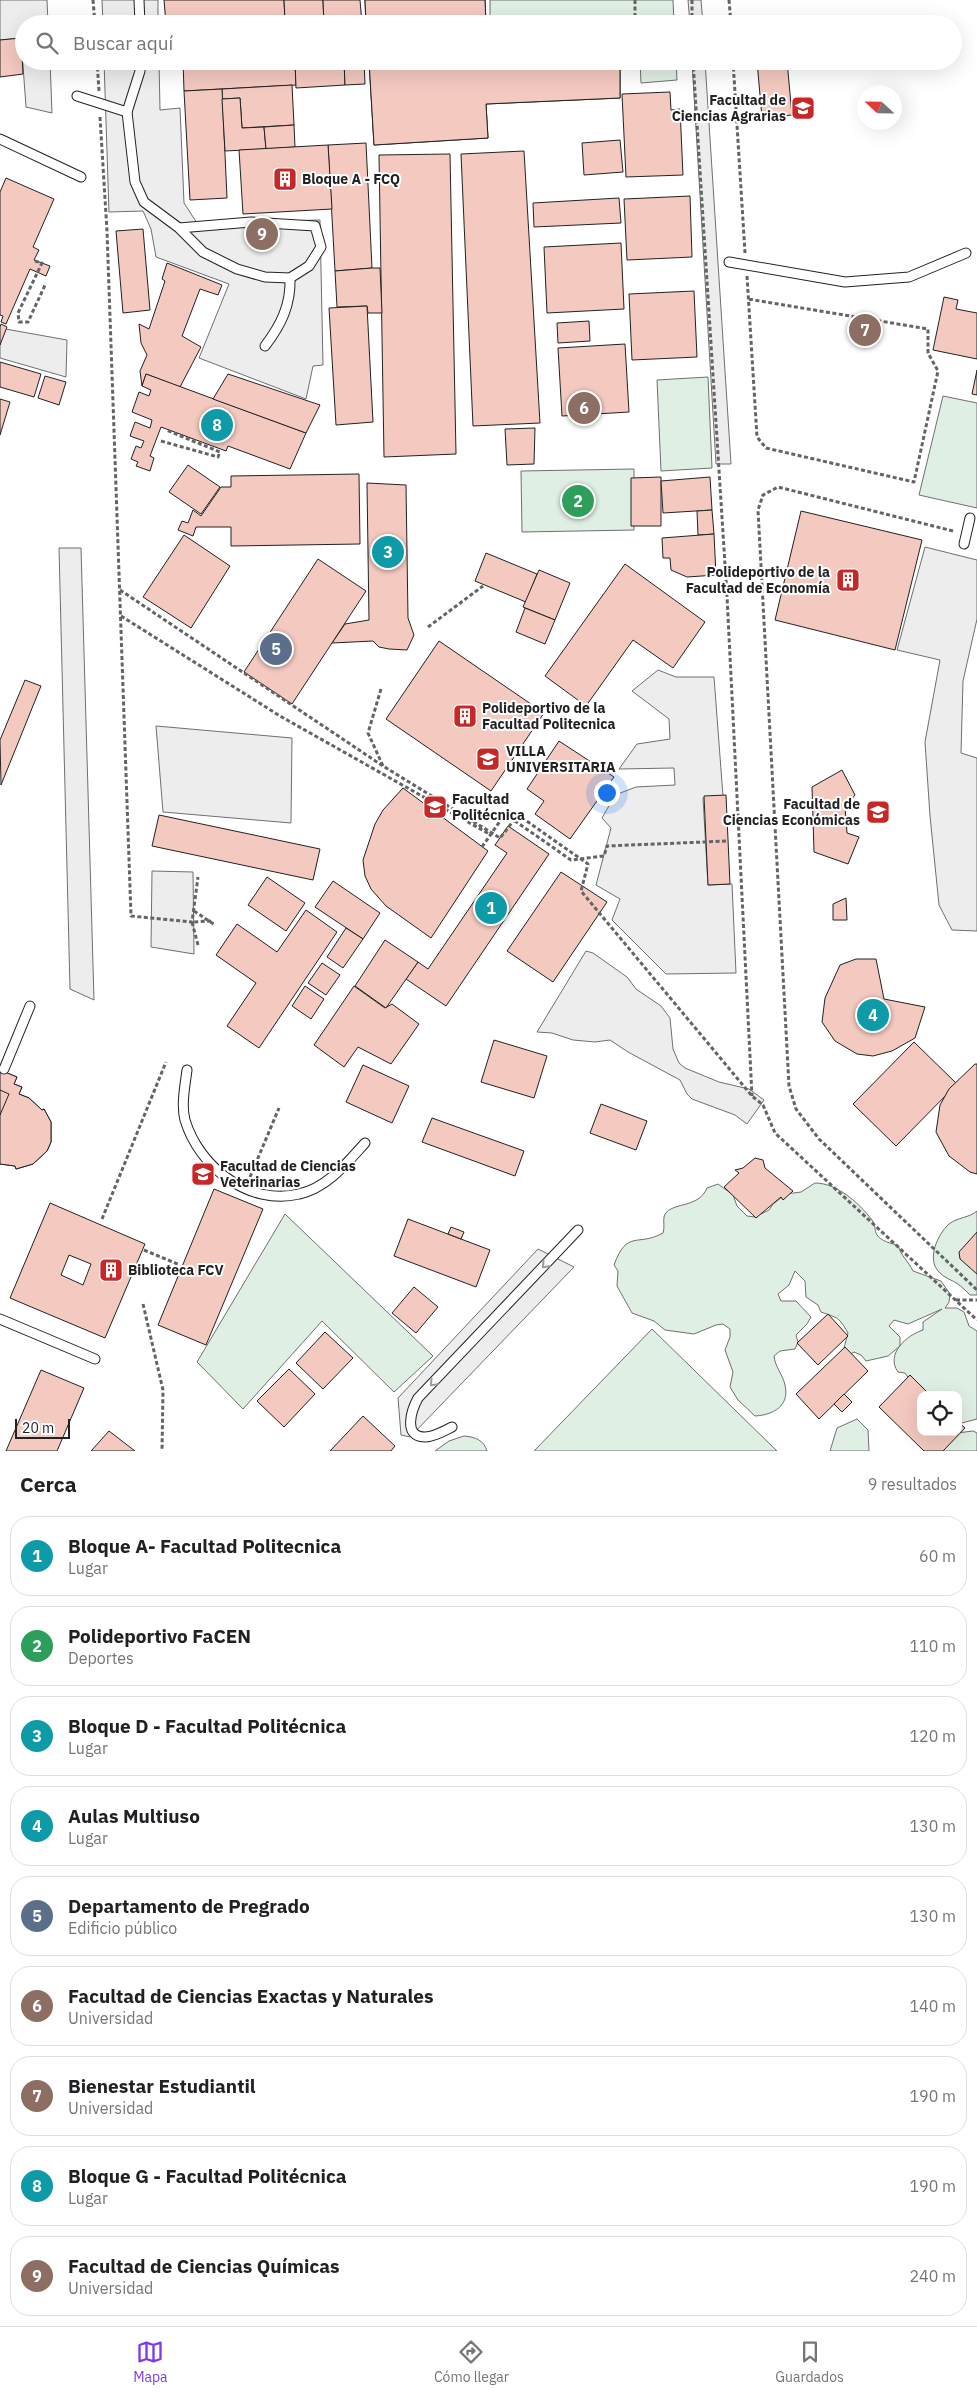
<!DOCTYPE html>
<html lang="es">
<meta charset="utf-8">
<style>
body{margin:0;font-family:"IBM Plex Sans",sans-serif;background:#f2f2f2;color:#202124}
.controls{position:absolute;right:15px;bottom:15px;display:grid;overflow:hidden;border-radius:10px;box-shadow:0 5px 20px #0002}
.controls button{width:45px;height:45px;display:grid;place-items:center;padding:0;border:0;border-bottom:1px solid #e0e0e0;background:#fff;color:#202124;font:25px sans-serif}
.compass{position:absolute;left:857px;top:85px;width:45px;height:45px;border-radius:50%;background:#fff;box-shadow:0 5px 20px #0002;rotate:292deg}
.scale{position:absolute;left:15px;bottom:12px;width:55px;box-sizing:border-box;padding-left:5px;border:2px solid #222;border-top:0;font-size:14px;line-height:18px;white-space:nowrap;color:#222;-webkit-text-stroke:4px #fff;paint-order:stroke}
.you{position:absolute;left:606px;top:792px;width:18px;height:18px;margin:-12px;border:4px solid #fff;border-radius:50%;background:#1a73e8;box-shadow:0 0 0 8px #1a73e833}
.badge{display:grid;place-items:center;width:32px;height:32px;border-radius:50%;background:#7c3aed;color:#fff;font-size:16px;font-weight:700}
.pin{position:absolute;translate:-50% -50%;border:2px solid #fff;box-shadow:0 1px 5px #0006}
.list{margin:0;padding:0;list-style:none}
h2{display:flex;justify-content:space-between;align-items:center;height:65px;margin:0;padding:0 20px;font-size:21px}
h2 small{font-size:16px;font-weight:400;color:#757577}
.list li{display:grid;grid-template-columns:32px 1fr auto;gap:15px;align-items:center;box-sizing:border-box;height:80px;margin:0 10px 10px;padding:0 10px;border:1px solid #e0e0e0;border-radius:20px}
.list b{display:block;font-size:19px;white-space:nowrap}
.list p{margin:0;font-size:16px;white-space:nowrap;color:#757577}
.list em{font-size:16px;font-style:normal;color:#757577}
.icon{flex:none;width:28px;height:28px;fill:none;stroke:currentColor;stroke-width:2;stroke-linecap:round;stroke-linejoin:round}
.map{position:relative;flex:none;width:977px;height:1451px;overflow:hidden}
.search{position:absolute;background:#fff;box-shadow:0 5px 20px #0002;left:15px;right:15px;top:15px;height:55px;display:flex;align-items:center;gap:12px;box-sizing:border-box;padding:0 18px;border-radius:28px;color:#757577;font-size:19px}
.sheet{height:875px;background:#fff}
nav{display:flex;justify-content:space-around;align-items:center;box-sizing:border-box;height:70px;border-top:1px solid #e0e0e0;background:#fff;font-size:14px;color:#757577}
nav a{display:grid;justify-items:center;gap:2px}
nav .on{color:#7c3aed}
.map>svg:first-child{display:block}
.green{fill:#e0efe3;stroke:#6f6f6f}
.parking{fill:#ededed;stroke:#6f6f6f}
.building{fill:#f3c9c0;stroke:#222;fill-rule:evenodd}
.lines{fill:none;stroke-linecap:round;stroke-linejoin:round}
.lane-casing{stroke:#222;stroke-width:11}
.path{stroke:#646464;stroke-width:3;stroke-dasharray:4 2.5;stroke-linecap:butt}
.lane{stroke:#fff;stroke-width:9}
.oneway{stroke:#9c9c9c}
.labels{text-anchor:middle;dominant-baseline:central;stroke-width:4;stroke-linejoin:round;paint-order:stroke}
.poi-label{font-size:14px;font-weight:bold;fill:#222;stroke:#fff;text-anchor:start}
</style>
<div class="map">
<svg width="977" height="1451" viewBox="0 0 977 1451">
<rect width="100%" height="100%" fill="#fff"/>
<g class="green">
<path d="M490,0H673L674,24H490Z"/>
<path d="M640,61H676L677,80L641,83Z"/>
<path d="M708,377L712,468L661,471L657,380Z"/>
<path d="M943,396L977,403V508L919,495Z"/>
<path d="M634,469V530L522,532L521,471Z"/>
<path d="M815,1183C837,1183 859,1203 872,1220C876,1225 874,1230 877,1235C881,1241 892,1244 898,1245C901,1256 908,1261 913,1271L941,1281L950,1294L949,1302L945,1308H957L964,1312L969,1326L977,1331V1419L958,1424V1395H921L905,1373L898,1372C885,1354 907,1335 923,1330V1322L942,1309L908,1324L894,1320L889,1326L900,1337V1346L888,1356L866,1361L861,1355L854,1352L847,1356L844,1348L848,1333C839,1317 838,1318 821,1312L818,1305L806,1297L805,1281L795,1271L789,1285L778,1294L781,1301H796L811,1317L807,1324L796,1335L798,1342L795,1349L780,1351L774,1356C775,1367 783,1375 785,1385C790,1406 773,1415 755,1416L738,1400L730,1387L733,1372L725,1350L730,1337V1329L723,1324L716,1325L694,1334L665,1330L654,1321L632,1313L617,1286L618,1271L614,1265C627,1229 638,1247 663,1233C665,1227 663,1222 664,1217C668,1201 698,1210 707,1188L718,1184L733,1195L737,1206L747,1216L755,1217L769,1210L773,1204L786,1194L801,1192Z"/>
<path d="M977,1211V1295H970C966,1291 962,1287 958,1284C952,1280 944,1278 939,1272C926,1259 938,1234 949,1224C958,1217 969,1218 977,1211Z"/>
<path d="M285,1214L433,1356L394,1392L322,1321L243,1409L197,1362Z"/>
<path d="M652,1329L777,1451H534Z"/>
<path d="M857,1419L868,1430L869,1451H830L837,1428Z"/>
<path d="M973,1431L977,1433V1451H936L957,1433Z"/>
<path d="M464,1436C475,1437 484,1440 487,1451H435L449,1441Z"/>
</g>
<g class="parking">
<path d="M0,0H47L48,24H24V61H50L52,113L26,107L21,38L0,40Z"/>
<path d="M102,0H158V24H103Z"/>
<path d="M688,0H701L703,24H690Z"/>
<path d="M104,61H159L160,110L180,108L184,203L197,223L320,220L323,365L313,366L306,399L199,358L229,284L156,257L151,229L143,211L109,212Z"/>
<path d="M692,61H705L731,464H716Z"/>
<path d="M0,328L67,340L66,377L0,358Z"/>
<path d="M925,547L977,560V619L963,681L961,753L977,758V931L952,930L939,905L930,816L925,742L940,660L897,650Z"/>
<path d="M59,548H81L94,1000L70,989Z"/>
<path d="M658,670L676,677H714L723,796L703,798L708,885L732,884L736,973L666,974L612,920L620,899L596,885L611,828L602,818L615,795L636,787L675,785L674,768L619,769L637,744L670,739L669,719L632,691Z"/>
<path d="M156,726L292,738L291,823L163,812Z"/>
<path d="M152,871L193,872L194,954L151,947Z"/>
<path d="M586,951L593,953L627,977L636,989L661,1006L670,1018L673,1049L679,1063L685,1068L719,1082L749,1089L764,1100L747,1124L735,1115L692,1099L687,1094L680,1080L628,1052L610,1040L595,1042L573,1040L552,1033L537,1032Z"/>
<path d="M538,1249L574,1267L410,1437L401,1435L398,1398Z"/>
</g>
<g class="building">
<path d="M164,0H284L285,20H293V24H166Z"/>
<path d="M284,0H323L324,24H293V20H285Z"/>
<path d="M323,0H360L362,24H324Z"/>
<path d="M365,0H485L486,24H441L440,9L407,11L408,24H366Z"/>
<path d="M365,0H485L486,24H366Z"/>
<path d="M21,38L23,74L0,77V40Z"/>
<path d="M183,61H295L296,85L184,91Z"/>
<path d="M295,61H344L345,85L296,88Z"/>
<path d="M344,61H364L365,84L345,85Z"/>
<path d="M369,61H411L414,101L446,99L444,61H620V98L486,104L488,138L374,145Z"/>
<path d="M369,61H620V98L486,104L488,138L374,145Z"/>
<path d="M757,61H787L792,115L762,118Z"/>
<path d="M292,85L294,125L242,128L240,98L222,99V89Z"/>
<path d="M222,89L227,198L190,200L184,91Z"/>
<path d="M670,92L671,110L680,109L683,175L626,177L622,94Z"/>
<path d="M240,98L242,128L264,127L266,149L225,151L222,99Z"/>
<path d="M294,125L295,147L266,149L264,127Z"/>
<path d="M620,140L623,172L584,175L582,143Z"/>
<path d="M366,143L372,268L335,271L328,145Z"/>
<path d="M328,145L332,209L243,214L239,150Z"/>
<path d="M524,151L540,423L473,426L461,154Z"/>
<path d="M450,154L456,454L384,457L379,155Z"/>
<path d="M6,178L54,199L33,247L39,250L34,260L50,266L46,276L30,269L6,324L1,322L3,316L0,315V192Z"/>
<path d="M690,196L692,257L627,260L624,199Z"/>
<path d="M619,198L621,223L534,227L533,203Z"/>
<path d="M143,229L150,310L123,313L116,231Z"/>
<path d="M621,243L624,309L547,313L544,247Z"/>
<path d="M167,263L222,285L218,295L200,289L182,336L201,347L180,387L146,374L142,386L140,371L147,355L141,343L139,324L149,329L165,281L162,279Z"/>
<path d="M372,268H380L382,313H368L367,306L337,307L335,271Z"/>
<path d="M694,291L697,357L632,360L629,294Z"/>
<path d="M944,297L958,300L956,309L977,313V359L933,350Z"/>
<path d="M367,306L373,422L336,425L329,308Z"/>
<path d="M589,321L590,341L558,343L557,323Z"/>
<path d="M1,324L7,327L0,345V327Z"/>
<path d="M625,344L629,412L562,416L558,348Z"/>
<path d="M0,362L41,374L34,397L0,387Z"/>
<path d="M977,370V395L972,394Z"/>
<path d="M146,374L306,433L290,469L228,446L226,451L161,427L150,456L154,458L150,471L136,466L138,462L131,459L136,446L141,448L144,441L130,436L135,422L150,428L152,420L132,412L139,392L149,396L151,390L142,386Z"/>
<path d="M228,374L320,405L306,433L213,399Z"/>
<path d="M45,376L66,382L59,405L38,398Z"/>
<path d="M0,399L10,402L0,435Z"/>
<path d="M535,428L534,464L507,465L505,429Z"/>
<path d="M188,465L220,487L201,514L169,492Z"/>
<path d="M359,474L360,544L231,546V527H196L193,536L178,530L182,521L188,523L193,510L201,516L221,487H231V476Z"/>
<path d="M661,477V526H631V478Z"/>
<path d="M710,477L712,510L663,513L661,481Z"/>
<path d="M367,483L406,485L408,618L414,635L407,650L389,649L379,647L373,641L332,643L345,624L369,620Z"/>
<path d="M712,510L714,534L698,535L697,511Z"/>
<path d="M801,511L922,540L895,650L775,620Z"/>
<path d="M714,534L716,575L687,577L671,570L670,558H663L662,538Z"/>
<path d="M184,535L230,566L191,628L143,597Z"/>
<path d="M486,553L537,574L526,602L475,581Z"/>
<path d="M318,559L366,591L292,704L244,672Z"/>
<path d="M625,564L705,622L673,668L633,640L586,706L545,676Z"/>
<path d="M539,570L570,583L555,620L523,607Z"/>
<path d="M525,608L555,620L545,644L516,632Z"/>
<path d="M439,641L544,713L491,791L386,719Z"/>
<path d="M25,680L41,686L1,785L0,740Z"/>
<path d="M559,741L614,777L570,839L535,814L544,801L527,789Z"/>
<path d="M842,770L855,795L845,807L847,833L859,837L848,864L814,852L812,787Z"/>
<path d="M403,788L488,851L431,938L386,906L371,889L365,876L363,860L375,824L383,810Z"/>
<path d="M726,795L730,884L708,885L704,796Z"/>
<path d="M159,815L320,849L313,880L152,846Z"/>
<path d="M508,826L549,854L446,1006L406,979L418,962L428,969L507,853L495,845Z"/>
<path d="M561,872L607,902L553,982L507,951Z"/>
<path d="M267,877L305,903L286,931L248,905Z"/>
<path d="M333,881L380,913L363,939L315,907Z"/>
<path d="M846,898L847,920H833V904Z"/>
<path d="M306,910L337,932L259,1048L227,1026L256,983L216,955L237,924L277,952Z"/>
<path d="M346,928L363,939L343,968L327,957Z"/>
<path d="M385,940L418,962L386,1008L355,986Z"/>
<path d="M856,959H876L884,999L925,1007L915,1038L892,1051L873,1056L857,1054L835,1041L822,1022L825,998L840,965Z"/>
<path d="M322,963L340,975L326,995L308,983Z"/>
<path d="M305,986L324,999L311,1019L292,1006Z"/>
<path d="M354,986L385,1008L392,1004L419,1024L391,1064L358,1047L344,1067L314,1045Z"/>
<path d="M494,1040L547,1056L534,1098L481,1082Z"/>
<path d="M914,1042L957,1084L896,1146L853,1104Z"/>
<path d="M975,1064H977V1174L970,1172L949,1156L936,1132L940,1105L949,1089Z"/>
<path d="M363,1065L409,1086L392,1123L346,1102Z"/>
<path d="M0,1070L17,1077L14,1084L22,1087L19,1094L29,1098L42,1110L44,1109L51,1122V1142L47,1151L33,1164L16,1169L15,1166L0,1164V1115L9,1094L0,1090Z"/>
<path d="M0,1070L17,1077L14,1084L22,1087L19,1094L29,1098L42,1110L44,1109L51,1122V1142L47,1151L33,1164L16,1169L15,1166L0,1164Z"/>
<path d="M0,1090L9,1094L0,1115Z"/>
<path d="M601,1104L647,1121L636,1150L590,1133Z"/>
<path d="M432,1118L524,1151L515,1176L422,1142Z"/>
<path d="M755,1158L763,1160L765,1168L793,1191L783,1200L781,1197L756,1218L724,1187L739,1173L735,1170L743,1168Z"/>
<path d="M214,1189L263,1209L206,1345L158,1325Z"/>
<path d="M50,1203L145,1244L105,1338L10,1298ZM69,1255L91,1264L83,1285L61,1275Z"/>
<path d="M408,1219L490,1250L476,1287L394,1256Z"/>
<path d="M451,1227L464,1232L461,1239L448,1234Z"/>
<path d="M977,1232V1274L960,1259L959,1252Z"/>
<path d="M414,1287L438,1307L416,1333L392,1313Z"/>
<path d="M828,1314L848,1336L818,1365L797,1343Z"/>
<path d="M325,1332L353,1358L323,1389L296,1363Z"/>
<path d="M845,1347L868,1371L819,1419L796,1394Z"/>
<path d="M289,1369L315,1394L284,1427L257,1401Z"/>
<path d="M41,1370L84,1388L57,1451H6Z"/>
<path d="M910,1375L930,1395H921V1432H958V1422L965,1428L943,1451H924L879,1407Z"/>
<path d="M844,1394L852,1402L842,1412L834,1404Z"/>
<path d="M363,1416L395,1446L391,1451H330Z"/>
<path d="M109,1431L135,1451H91Z"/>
</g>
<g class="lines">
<g class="lane-casing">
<g id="lane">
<path d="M139,0L140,24"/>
<path d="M77,96L127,112L135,182L144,202L179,228L203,252L237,269L265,277L290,278L309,266L321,247L315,226L251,222L179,228"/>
<path d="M127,112L140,71V61"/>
<path d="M0,139L81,177"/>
<path d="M729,262L845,282L909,277L966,253"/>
<path d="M265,346C281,325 291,305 290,278"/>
<path d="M964,544L970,518"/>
<path d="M4,1069L30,1006"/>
<path d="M187,1070C185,1086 181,1105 185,1120C199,1167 249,1206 299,1194C327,1188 347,1163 365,1143"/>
<path d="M0,1319L95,1359"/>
<path d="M452,1427C444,1431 434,1437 425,1437C402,1437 412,1409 418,1398L578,1230"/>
</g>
</g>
<g class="path">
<path d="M93,0L95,24"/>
<path d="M635,0V24"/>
<path d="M692,0V24"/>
<path d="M729,0L731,24"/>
<path d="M97,61L99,91"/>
<path d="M693,61L727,596L752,1096"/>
<path d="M733,61L745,253"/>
<path d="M100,117L107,231L131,916L192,922L198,877"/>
<path d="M35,261L42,263L18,313L19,322H28L46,283"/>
<path d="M747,276L757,437L766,448L914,482L938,371L928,353V329L748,299"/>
<path d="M161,441L218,457L220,452L166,430"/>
<path d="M953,531L778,487L763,495L758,510L789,1086L796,1109L819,1139L977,1290"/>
<path d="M120,590L383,766L500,838L518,815L588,864L581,891L752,1096L763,1105L775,1133L977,1320"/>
<path d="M121,616L280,716L491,835"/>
<path d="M428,627L483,586"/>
<path d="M381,689L368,733L383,766"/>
<path d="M482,847L505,814L571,860L604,856L607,846L728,841"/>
<path d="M194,911L215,925"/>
<path d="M198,945L192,922L211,921"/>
<path d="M250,1177L279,1108"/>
<path d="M102,1219L166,1062"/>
<path d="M144,1250L180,1265"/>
<path d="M956,1300H977"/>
<path d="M143,1304L163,1390L162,1451"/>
</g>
<use href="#lane" class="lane"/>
</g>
<defs><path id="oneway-chevron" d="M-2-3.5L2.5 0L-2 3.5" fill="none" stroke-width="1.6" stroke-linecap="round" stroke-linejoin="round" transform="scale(1.25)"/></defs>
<g class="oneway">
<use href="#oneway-chevron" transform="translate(545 1265) rotate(134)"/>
<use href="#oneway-chevron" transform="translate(433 1383) rotate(134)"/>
</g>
<defs>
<g id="university-square" transform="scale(1.25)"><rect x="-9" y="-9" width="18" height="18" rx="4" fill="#c62828" stroke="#fff"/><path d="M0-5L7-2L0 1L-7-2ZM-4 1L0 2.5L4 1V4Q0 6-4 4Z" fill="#fff"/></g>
<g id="building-square" transform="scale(1.25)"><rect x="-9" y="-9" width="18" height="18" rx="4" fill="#c62828" stroke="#fff"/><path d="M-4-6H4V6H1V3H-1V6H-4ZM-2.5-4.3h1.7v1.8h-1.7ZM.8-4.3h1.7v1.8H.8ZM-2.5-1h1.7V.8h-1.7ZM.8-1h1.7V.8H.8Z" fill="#fff"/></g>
</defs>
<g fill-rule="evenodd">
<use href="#university-square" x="803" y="108"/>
<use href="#building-square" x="285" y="179"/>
<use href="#building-square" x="848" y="580"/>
<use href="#building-square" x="465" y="716"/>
<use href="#university-square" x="488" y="759"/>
<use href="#university-square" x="435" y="807"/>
<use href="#university-square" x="878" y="812"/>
<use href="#university-square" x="203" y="1174"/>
<use href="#building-square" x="111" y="1270"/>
</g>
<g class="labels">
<g class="poi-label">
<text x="786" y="100" text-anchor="end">Facultad de<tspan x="786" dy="16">Ciencias Agrarias</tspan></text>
<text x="302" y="179">Bloque A - FCQ</text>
<text x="830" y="572" text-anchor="end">Polideportivo de la<tspan x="830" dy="16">Facultad de Economía</tspan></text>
<text x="482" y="708">Polideportivo de la<tspan x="482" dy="16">Facultad Politecnica</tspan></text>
<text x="506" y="751">VILLA<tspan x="506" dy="16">UNIVERSITARIA</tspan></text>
<text x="452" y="799">Facultad<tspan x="452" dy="16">Politécnica</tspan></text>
<text x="860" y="804" text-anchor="end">Facultad de<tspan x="860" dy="16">Ciencias Económicas</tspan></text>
<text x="220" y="1166">Facultad de Ciencias<tspan x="220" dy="16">Veterinarias</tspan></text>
<text x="128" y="1270">Biblioteca FCV</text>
</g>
</g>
</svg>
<div class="controls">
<button><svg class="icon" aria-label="locate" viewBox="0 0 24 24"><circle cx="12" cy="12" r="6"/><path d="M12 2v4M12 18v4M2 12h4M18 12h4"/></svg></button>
</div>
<svg class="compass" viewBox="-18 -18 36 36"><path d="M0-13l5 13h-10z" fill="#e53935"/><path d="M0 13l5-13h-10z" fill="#757577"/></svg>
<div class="scale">20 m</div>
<div class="you"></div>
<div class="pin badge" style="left:491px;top:908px;background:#0f9aa8">1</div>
<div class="pin badge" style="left:578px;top:501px;background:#2e9e5b">2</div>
<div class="pin badge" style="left:388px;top:552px;background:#0f9aa8">3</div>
<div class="pin badge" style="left:873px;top:1015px;background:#0f9aa8">4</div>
<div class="pin badge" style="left:276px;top:649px;background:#5c6f8a">5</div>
<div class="pin badge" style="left:584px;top:408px;background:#8d6e63">6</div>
<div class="pin badge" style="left:865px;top:330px;background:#8d6e63">7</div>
<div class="pin badge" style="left:217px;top:425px;background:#0f9aa8">8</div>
<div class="pin badge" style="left:262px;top:234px;background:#8d6e63">9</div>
<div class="search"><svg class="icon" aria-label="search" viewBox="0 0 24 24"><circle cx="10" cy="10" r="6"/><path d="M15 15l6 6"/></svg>Buscar aquí</div>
</div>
<section class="sheet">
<h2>Cerca<small>9 resultados</small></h2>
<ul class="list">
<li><span class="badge" style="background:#0f9aa8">1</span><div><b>Bloque A- Facultad Politecnica</b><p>Lugar</p></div><em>60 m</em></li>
<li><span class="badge" style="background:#2e9e5b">2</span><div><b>Polideportivo FaCEN</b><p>Deportes</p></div><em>110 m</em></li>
<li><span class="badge" style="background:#0f9aa8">3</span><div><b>Bloque D - Facultad Politécnica</b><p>Lugar</p></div><em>120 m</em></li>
<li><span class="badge" style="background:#0f9aa8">4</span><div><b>Aulas Multiuso</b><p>Lugar</p></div><em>130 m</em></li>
<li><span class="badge" style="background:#5c6f8a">5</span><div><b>Departamento de Pregrado</b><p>Edificio público</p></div><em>130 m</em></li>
<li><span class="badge" style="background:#8d6e63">6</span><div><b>Facultad de Ciencias Exactas y Naturales</b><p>Universidad</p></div><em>140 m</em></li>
<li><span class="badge" style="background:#8d6e63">7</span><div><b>Bienestar Estudiantil</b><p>Universidad</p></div><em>190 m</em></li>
<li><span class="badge" style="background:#0f9aa8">8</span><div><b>Bloque G - Facultad Politécnica</b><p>Lugar</p></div><em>190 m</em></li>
<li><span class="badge" style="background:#8d6e63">9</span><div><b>Facultad de Ciencias Químicas</b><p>Universidad</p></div><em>240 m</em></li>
</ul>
</section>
<nav>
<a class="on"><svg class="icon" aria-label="map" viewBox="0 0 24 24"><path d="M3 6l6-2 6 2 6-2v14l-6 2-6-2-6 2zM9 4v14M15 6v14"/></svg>Mapa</a>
<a><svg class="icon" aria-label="directions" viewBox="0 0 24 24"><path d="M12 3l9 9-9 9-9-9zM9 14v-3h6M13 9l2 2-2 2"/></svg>Cómo llegar</a>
<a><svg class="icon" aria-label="saved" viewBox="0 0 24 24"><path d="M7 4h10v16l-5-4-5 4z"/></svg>Guardados</a>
</nav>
